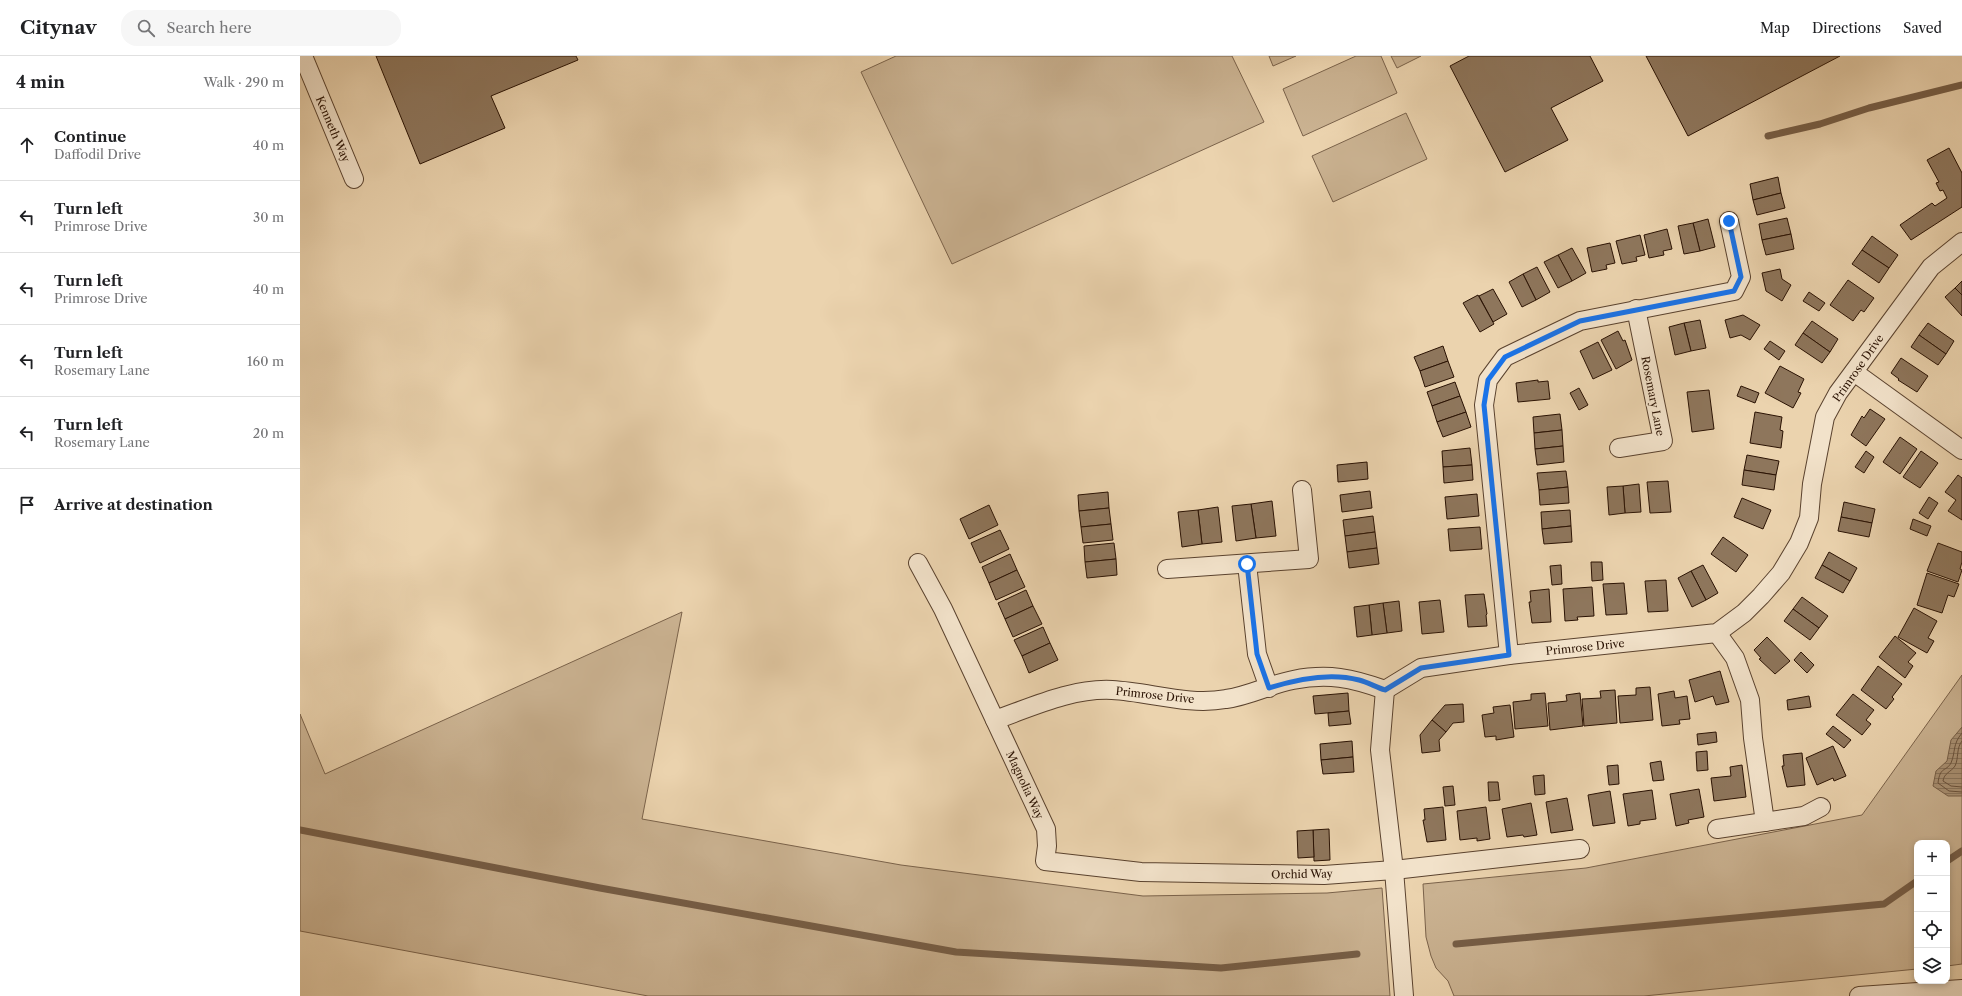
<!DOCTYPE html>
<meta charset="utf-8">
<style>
body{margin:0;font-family:"Libre Caslon Text",serif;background:#f6f6f6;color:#202124}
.controls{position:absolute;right:12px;bottom:12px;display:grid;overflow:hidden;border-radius:8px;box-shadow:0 2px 6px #0003}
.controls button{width:36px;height:36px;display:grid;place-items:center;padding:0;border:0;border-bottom:1px solid #e0e0e0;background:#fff;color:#202124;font:20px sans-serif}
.stop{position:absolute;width:12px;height:12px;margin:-9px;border:3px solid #1a73e8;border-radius:50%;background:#fff}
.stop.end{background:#1a73e8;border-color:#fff;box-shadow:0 1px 4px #0008}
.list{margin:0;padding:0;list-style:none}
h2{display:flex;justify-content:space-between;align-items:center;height:52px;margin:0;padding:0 16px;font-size:17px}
h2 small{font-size:13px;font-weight:400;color:#757577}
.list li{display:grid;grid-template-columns:26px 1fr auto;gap:12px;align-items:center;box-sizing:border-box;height:72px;padding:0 16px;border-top:1px solid #e0e0e0}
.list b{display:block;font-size:15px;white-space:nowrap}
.list p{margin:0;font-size:13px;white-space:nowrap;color:#757577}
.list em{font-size:13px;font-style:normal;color:#757577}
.icon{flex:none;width:22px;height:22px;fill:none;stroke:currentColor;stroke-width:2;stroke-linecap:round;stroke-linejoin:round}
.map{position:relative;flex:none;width:1662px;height:940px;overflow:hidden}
header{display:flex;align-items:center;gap:24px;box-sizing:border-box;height:56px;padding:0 20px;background:#fff;border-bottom:1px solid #e0e0e0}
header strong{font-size:19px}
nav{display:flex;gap:22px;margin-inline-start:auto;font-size:14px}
.search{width:280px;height:36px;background:#f6f6f6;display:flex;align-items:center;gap:10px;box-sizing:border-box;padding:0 14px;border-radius:16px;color:#757577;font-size:15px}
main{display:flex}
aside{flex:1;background:#fff}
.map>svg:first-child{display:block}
.green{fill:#cab291;stroke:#7a624a}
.water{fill:url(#water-rules);stroke:#765e47}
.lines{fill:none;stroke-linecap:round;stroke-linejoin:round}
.shore{stroke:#6a523c;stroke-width:1}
.stream{stroke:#765e47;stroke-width:7}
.building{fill:#8e765c;stroke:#2a1203}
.minor-casing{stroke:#5a422e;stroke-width:20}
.minor{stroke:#f2e2ca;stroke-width:18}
.route{stroke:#1a73e8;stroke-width:5}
.labels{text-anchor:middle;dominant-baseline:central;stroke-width:3.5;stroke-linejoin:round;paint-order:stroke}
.street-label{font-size:11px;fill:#2a1203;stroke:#f2e2ca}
</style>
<header>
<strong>Citynav</strong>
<div class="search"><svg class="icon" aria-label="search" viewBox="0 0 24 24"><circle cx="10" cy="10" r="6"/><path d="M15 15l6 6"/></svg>Search here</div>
<nav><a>Map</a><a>Directions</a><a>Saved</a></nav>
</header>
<main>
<aside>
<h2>4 min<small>Walk · 290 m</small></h2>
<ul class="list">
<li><svg class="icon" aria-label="ahead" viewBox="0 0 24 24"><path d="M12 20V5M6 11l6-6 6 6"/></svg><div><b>Continue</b><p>Daffodil Drive</p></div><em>40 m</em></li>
<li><svg class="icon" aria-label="left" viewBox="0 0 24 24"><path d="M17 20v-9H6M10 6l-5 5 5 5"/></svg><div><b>Turn left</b><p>Primrose Drive</p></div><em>30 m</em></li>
<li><svg class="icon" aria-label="left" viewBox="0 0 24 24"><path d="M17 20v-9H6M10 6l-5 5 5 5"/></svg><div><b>Turn left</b><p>Primrose Drive</p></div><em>40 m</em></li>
<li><svg class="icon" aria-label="left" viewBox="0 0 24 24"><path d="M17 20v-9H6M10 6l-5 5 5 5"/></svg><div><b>Turn left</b><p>Rosemary Lane</p></div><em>160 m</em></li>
<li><svg class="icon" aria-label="left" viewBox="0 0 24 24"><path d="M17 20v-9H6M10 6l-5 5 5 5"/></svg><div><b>Turn left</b><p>Rosemary Lane</p></div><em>20 m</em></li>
<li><svg class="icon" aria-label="arrive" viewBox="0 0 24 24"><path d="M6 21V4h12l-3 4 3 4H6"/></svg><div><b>Arrive at destination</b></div></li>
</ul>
</aside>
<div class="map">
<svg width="1662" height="940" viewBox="0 0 1662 940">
<defs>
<pattern id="water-rules" width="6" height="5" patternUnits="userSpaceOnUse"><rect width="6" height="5" fill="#a99174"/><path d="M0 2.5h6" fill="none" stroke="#8a755d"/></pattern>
</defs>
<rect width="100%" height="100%" fill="#ebd3ae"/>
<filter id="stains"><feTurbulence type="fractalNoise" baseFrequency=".005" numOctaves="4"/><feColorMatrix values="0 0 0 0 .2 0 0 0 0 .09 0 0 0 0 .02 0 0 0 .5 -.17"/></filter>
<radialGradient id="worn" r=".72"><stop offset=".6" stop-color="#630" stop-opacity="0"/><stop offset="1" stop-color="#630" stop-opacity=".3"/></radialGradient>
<g class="green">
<path d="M596,0H932L964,66L652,208L561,16Z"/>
<path d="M969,0H996L973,10Z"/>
<path d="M1056,0H1081L1097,37L1003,80L983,33Z"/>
<path d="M1091,0H1121L1097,12Z"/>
<path d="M1106,57L1127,103L1033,146L1012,100Z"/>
<path d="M382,556L342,763L601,809L843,840L1027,837L1082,832L1090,940H348L0,875V658L25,718Z"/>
<path d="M1662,619V908L1647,910V787H1617V913L1344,940H1154L1148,925L1136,912L1131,900L1126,881L1123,828L1286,812L1562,759Z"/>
</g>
<path class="water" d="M1662,671V740H1648L1633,730L1636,715L1647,705L1651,684Z"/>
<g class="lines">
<g class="shore">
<path d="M1662,677C1652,689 1656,695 1651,707C1646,716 1640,710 1638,727L1649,735L1662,736"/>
<path d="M1662,685C1656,692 1659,702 1655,710C1651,716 1644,717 1643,725L1651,730L1662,731"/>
</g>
<g class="stream">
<path d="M1468,80L1520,68L1569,52L1662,29"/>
<path d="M0,774L300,832L656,896L921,912L1057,898"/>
<path d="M1647,805L1662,795"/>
<path d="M1156,888L1584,848L1617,825"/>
</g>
</g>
<g class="building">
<path d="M76,0H276L278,4L191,40L205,72L120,108Z"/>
<path d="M1169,0H1290L1303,25L1251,52L1268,84L1205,116L1150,10Z"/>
<path d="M1346,0H1540L1388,80Z"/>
<path d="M1649,92L1662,117V151L1611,184L1600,169L1632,147L1635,150L1647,142L1643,134L1640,135L1636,127L1639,126L1627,104Z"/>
<path d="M1478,121L1481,137L1453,144L1450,128Z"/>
<path d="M1481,137L1485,152L1457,159L1453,144Z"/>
<path d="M1487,162L1491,178L1462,184L1459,168Z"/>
<path d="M1408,163L1415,191L1400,195L1393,167Z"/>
<path d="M1393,167L1400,195L1384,198L1378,170Z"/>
<path d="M1367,173L1372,193L1363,195L1364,199L1349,202L1344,179Z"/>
<path d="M1491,178L1494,193L1466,199L1462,184Z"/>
<path d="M1340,179L1345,199L1336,201L1337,205L1322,208L1316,185Z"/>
<path d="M1572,180L1598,199L1589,212L1562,194Z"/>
<path d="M1310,187L1315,207L1306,209L1307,213L1292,216L1287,192Z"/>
<path d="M1272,192L1286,217L1272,225L1258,199Z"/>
<path d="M1562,194L1589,212L1579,227L1552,208Z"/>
<path d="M1258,199L1272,225L1258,232L1244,206Z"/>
<path d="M1237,211L1250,236L1236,244L1223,218Z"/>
<path d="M1480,213L1482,223L1491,229L1482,245L1466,235L1462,217Z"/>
<path d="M1223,218L1236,244L1222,251L1209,226Z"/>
<path d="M1548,224L1574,242L1564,256L1561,254L1553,265L1530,249Z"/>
<path d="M1662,225V239L1655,232Z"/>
<path d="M1655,232L1662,239V260L1645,241Z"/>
<path d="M1193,233L1207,258L1193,266L1179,240Z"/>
<path d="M1509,236L1525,247L1519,255L1503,245Z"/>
<path d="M1178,239L1194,268L1180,276L1163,247Z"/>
<path d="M1443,259L1460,269L1450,284L1441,279L1430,282L1425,264Z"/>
<path d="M1400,264L1406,292L1391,295L1384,267Z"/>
<path d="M1512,265L1538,283L1530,296L1503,277Z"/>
<path d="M1384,267L1391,295L1375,299L1369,271Z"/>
<path d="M1628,267L1654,285L1646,298L1619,279Z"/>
<path d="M1318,275L1323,285L1325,284L1332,304L1316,313L1301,284Z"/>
<path d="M1503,277L1530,296L1522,307L1495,289Z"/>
<path d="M1619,279L1646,298L1638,309L1611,291Z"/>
<path d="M1470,285L1485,295L1479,304L1464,293Z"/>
<path d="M1298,286L1312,314L1293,323L1280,295Z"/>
<path d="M1143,290L1148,305L1120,315L1114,301Z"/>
<path d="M1601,302L1628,320L1617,336L1598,324L1599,323L1591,317Z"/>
<path d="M1148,305L1154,321L1125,331L1120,315Z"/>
<path d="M1480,310L1504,323L1498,336L1501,337L1493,352L1465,337Z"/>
<path d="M1238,324V326L1248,325L1250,343L1218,346L1216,327Z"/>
<path d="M1155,326L1160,340L1132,350L1127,336Z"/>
<path d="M1441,330L1459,337L1455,347L1437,340Z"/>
<path d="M1279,332L1288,349L1279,354L1270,337Z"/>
<path d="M1409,334L1414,373L1392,376L1387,336Z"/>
<path d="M1160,340L1166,356L1137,366L1132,350Z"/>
<path d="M1570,353L1585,363L1566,390L1551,379L1562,360L1564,362Z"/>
<path d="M1166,356L1171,371L1143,381L1137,366Z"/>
<path d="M1455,356L1482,361L1480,374L1483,375L1481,392L1450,387Z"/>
<path d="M1260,358L1262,374L1234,377L1233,361Z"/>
<path d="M1262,374L1263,390L1235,393L1234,377Z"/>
<path d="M1600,381L1617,393L1600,418L1583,406Z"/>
<path d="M1263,390L1264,406L1237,409L1235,393Z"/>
<path d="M1170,392L1172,409L1143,411L1142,395Z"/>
<path d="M1566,395L1574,401L1564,417L1555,411Z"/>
<path d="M1621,395L1638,407L1620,432L1603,421Z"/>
<path d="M1447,399L1479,405L1476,419L1444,414Z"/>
<path d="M1067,406L1068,423L1038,426L1037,409Z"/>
<path d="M1172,409L1173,424L1144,427L1143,411Z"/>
<path d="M1444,414L1476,419L1474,434L1442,429Z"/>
<path d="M1266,415L1268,431L1239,434L1237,417Z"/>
<path d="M1658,419L1662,422V464L1648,455L1656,444L1645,436Z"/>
<path d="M1368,425L1371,456L1350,457L1347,426Z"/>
<path d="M1339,428L1341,456L1325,457L1323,430Z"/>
<path d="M1323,430L1325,457L1309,459L1307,431Z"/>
<path d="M1268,431L1269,447L1240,449L1239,434Z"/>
<path d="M1070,435L1072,452L1042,456L1040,439Z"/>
<path d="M808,436L809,452L779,455L778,439Z"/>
<path d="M1177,438L1179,460L1147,463L1145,441Z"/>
<path d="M1629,441L1638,447L1628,463L1619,457Z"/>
<path d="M1442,442L1471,454L1463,473L1434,461Z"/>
<path d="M972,445L976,480L956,482L951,448Z"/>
<path d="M1544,446L1575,453L1572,467L1541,461Z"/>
<path d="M951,448L956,482L936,485L932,450Z"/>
<path d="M689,449L698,469L669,483L660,463Z"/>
<path d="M918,451L922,486L902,488L898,454Z"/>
<path d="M809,452L811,468L781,471L779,455Z"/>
<path d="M898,454L902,488L882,491L878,456Z"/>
<path d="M1270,454L1271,470L1242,473L1241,456Z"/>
<path d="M1073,460L1075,476L1045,480L1043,464Z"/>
<path d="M1541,461L1572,467L1569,481L1538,475Z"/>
<path d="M1613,463L1631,470L1627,480L1610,473Z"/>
<path d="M811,468L813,484L783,487L781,471Z"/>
<path d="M1271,470L1272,486L1244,488L1242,473Z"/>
<path d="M1180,471L1182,493L1150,495L1148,473Z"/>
<path d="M700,474L709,493L680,507L671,487Z"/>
<path d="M1075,476L1077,492L1047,496L1045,480Z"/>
<path d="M1423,481L1448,499L1436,516L1411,498Z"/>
<path d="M814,487L816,503L785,506L784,490Z"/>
<path d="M1638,487L1662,496V506L1660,513L1662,514L1658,526L1627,515Z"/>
<path d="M1077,492L1079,508L1049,512L1047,496Z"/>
<path d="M1529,496L1557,512L1550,525L1522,509Z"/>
<path d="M710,498L717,514L689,527L682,511Z"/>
<path d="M816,503L817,519L787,522L785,506Z"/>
<path d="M1291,506H1302L1303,524L1292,525Z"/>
<path d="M1261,509L1262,528L1252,529L1250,510Z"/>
<path d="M1403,509L1418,537L1406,544L1391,515Z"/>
<path d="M1522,509L1550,525L1543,537L1515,522Z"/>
<path d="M717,514L725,531L696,544L689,527Z"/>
<path d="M1391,515L1406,544L1392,551L1378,522Z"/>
<path d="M1627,517L1659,528L1654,541L1648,539L1642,557L1617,549Z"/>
<path d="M1366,524L1368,555L1348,556L1345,525Z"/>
<path d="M1324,527L1327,558L1306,559L1303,528Z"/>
<path d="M1292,531L1294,560L1277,561L1278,564L1265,565L1263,533Z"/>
<path d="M1249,533L1251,566L1232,567L1229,546H1231L1230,535Z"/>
<path d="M726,534L733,550L705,563L698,547Z"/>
<path d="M1184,538L1187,558L1186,559L1187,570L1168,571L1165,539Z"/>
<path d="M1502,541L1528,560L1519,572L1493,553Z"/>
<path d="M1140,544L1144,576L1122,578L1119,546Z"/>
<path d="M1099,545L1102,575L1087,577L1083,547Z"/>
<path d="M1083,547L1087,577L1072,579L1069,549Z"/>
<path d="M1069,549L1072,579L1057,581L1054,551Z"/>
<path d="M733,550L742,568L713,581L705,563Z"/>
<path d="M1614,552L1637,565L1628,582L1634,585L1627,597L1598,581Z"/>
<path d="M1493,553L1519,572L1510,584L1484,565Z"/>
<path d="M743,571L750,587L722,600L714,584Z"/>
<path d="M1595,580L1616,597L1608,606L1613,610L1605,622L1579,601Z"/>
<path d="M1467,581L1490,605L1475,618L1459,603L1461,602L1454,594Z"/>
<path d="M750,587L758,604L729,617L722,600Z"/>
<path d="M1501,596L1514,609L1507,617L1494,604Z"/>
<path d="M1578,610L1602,628L1592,641L1594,643L1586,653L1561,634Z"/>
<path d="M1420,615L1429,646L1416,649L1413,640L1395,646L1389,624Z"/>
<path d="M1350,631L1353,664L1320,667L1318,640L1336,639V632Z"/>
<path d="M1315,634L1317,667L1284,670L1282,643L1301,642L1300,635Z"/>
<path d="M1374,635L1375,642L1387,640L1390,663L1379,664L1380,668L1362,670L1358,638Z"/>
<path d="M1048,637L1049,655L1015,658L1013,640Z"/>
<path d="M1245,637L1248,670L1215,673L1213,646L1231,644V638Z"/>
<path d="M1280,637L1283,670L1250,674L1248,647L1267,645L1266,639Z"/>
<path d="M1553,638L1574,654L1566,664L1571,668L1562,679L1536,659Z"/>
<path d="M1509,640L1511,651L1488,654L1487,644Z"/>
<path d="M1163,648L1164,666L1153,667L1146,676L1132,664L1145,649Z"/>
<path d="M1210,649L1214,681L1196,684V680L1185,681L1182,659L1194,657L1193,651Z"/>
<path d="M1049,655L1051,668L1029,670L1028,657Z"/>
<path d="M1132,664L1146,676L1139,684L1140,695L1122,697L1120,679Z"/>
<path d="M1533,670L1551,684L1544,692L1526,678Z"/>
<path d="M1416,676L1417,686L1398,689L1397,678Z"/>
<path d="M1052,685L1053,701L1021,704L1020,688Z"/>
<path d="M1533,690L1546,720L1534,725L1533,722L1517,729L1506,702Z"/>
<path d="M1407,695L1408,714L1397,715L1396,696Z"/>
<path d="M1502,697L1505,729L1487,731L1482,710H1484L1483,699Z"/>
<path d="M1053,701L1054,716L1023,718L1021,704Z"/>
<path d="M1361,705L1364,724L1353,725L1350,707Z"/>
<path d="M1318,709L1319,728L1309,729L1307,710Z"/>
<path d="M1442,709L1446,741L1414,745L1411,722L1431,720L1430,711Z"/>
<path d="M1244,719L1245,738L1235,739L1233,720Z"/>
<path d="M1188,726H1198L1200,744L1189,745Z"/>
<path d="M1153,730L1155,749L1145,750L1143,731Z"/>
<path d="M1399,733L1404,761L1388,764L1389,767L1376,770L1370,738Z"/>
<path d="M1352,734L1356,763L1340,765V768L1328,770L1323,738Z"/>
<path d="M1310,735L1315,767L1293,770L1288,739Z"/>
<path d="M1267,742L1273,774L1251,777L1246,746Z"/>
<path d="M1231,747L1237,779L1224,781L1223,779L1207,781L1202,753Z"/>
<path d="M1143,751L1146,784L1127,786L1123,764H1125L1124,753Z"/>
<path d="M1186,751L1190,783L1177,785V782L1160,784L1157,755Z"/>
<path d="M1029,773L1030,804L1014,805L1013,774Z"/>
<path d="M1013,774L1014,801L998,802L997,775Z"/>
</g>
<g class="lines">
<g class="minor-casing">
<g id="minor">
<path d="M3,0L54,123"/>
<path d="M1554,316L1662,394"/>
<path d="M1319,392L1363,385L1336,253"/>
<path d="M618,507L643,553L746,773L747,790L745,805L841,816L1024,819L1094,814L1280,793"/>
<path d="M947,508L957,598L969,632"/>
<path d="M867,513L1009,503L1002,434"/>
<path d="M1417,577L1435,602L1450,644L1453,682L1465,766"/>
<path d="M1209,599L1184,349L1188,324L1205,301L1280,265L1434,235L1441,221L1429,165"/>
<path d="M1085,634L1080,694L1094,814L1104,940"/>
<path d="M695,664C732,651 772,632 812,634C850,636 888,650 926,643C949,640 971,628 993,624C1028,617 1052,622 1085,634L1121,612L1209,599L1417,577L1444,557L1461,540L1481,517L1499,487L1509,462L1512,428L1525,361L1538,337L1631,211L1662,186"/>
<path d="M1417,773L1504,760L1521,751"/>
<path d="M1559,940L1662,933"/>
</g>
</g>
<use href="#minor" class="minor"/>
</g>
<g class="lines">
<path class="route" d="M947,508L957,598L969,632C997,623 1029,616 1059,624C1067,626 1076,631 1085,634L1121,612L1209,599L1184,349L1188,324L1205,301L1280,265L1434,235L1441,221L1429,165"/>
</g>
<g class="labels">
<g class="street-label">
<text transform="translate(33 73) rotate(67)">Kenneth Way</text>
<text transform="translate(1558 312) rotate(-55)">Primrose Drive</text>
<text transform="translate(1353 340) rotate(79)">Rosemary Lane</text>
<text transform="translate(1285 591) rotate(-6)">Primrose Drive</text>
<text transform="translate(855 639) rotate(6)">Primrose Drive</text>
<text transform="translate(725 729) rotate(65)">Magnolia Way</text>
<text transform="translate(1002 818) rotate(-1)">Orchid Way</text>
</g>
</g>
<rect width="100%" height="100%" filter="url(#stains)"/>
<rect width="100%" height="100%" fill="url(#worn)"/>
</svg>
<div class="controls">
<button>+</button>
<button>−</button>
<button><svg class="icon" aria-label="locate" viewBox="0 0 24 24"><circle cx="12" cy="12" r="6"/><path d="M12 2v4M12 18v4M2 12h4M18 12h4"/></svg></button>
<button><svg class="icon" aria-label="layers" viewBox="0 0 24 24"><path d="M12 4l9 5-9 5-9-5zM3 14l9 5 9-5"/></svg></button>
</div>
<div class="stop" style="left:947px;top:508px"></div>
<div class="stop end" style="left:1429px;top:165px"></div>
</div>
</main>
